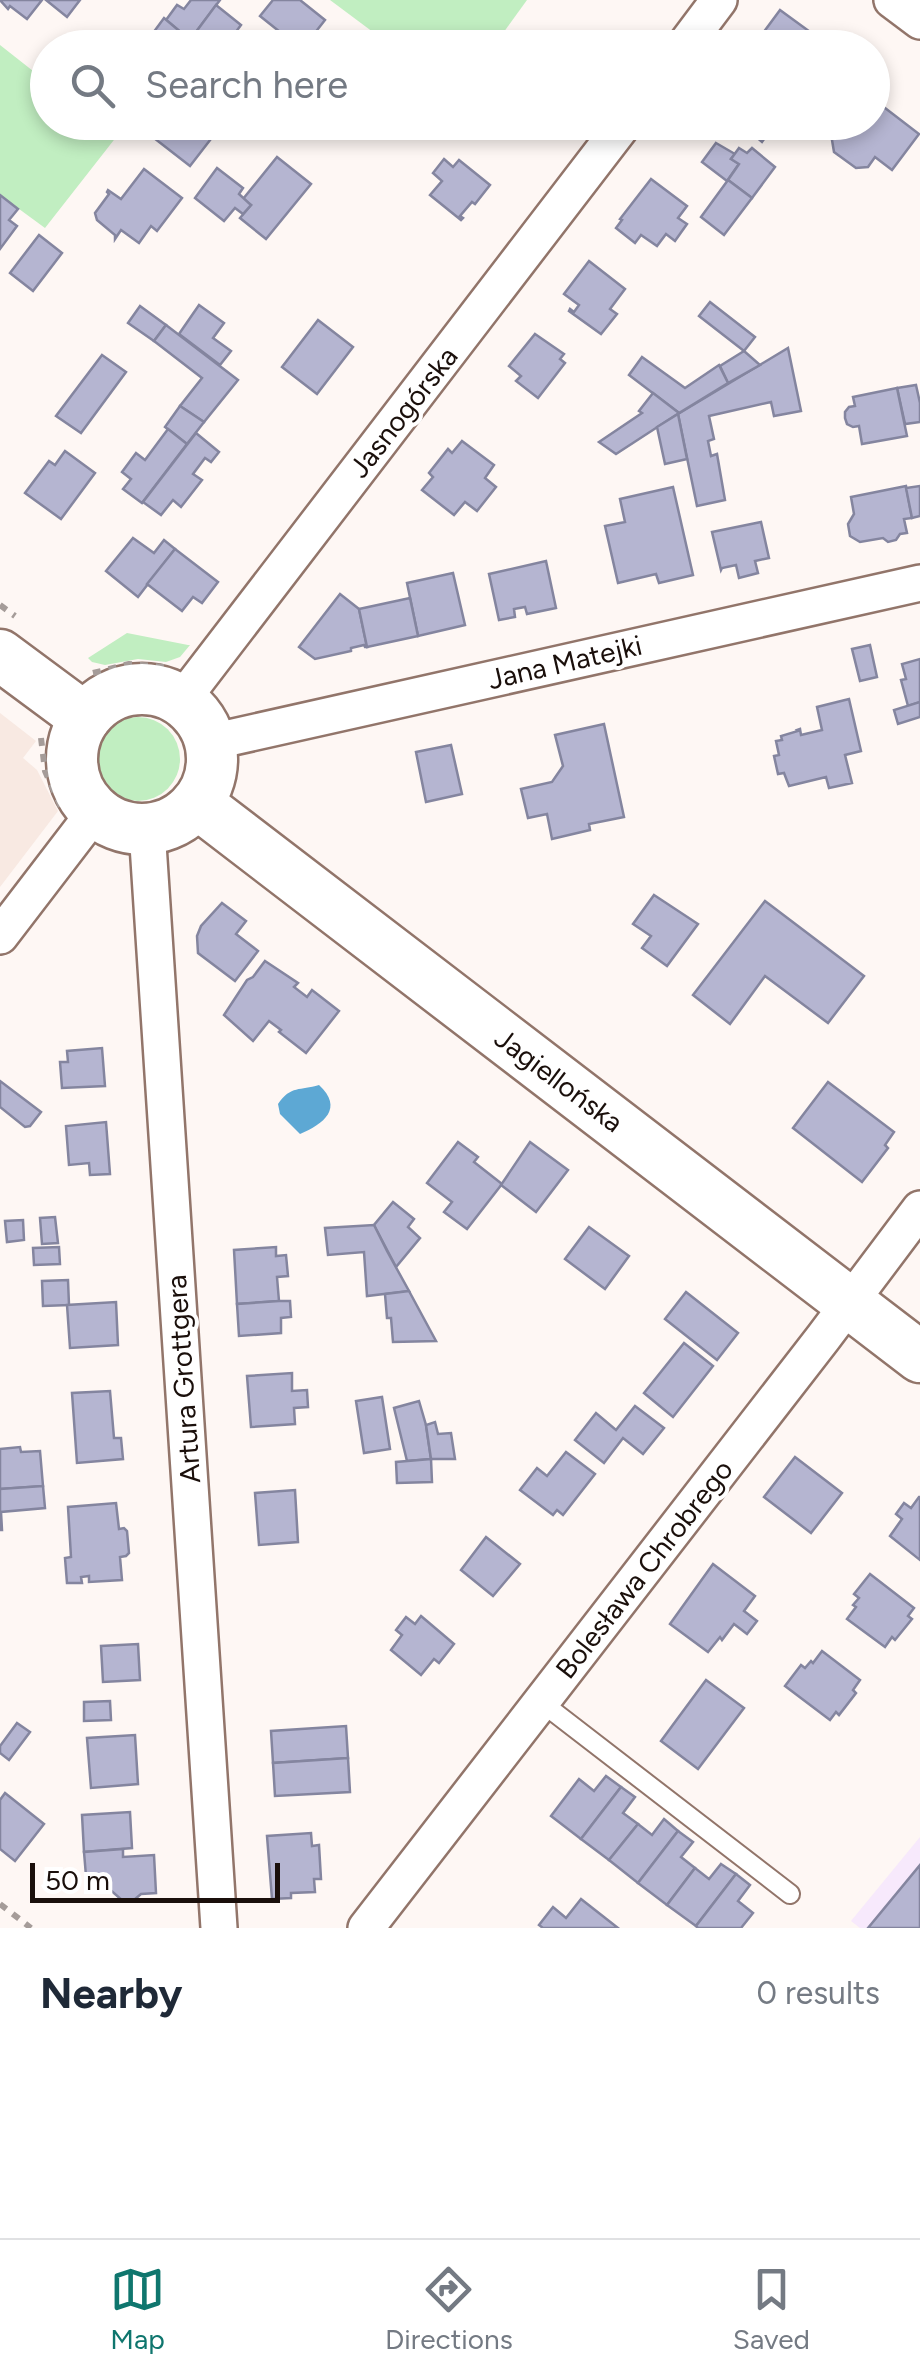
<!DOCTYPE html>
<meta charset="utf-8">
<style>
body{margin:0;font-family:Figtree,sans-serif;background:#f2f2f3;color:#1f2937}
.scale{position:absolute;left:30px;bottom:25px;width:250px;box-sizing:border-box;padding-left:10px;border:5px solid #1a0f0b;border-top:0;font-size:28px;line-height:35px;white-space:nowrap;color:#1a0f0b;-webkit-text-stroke:8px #fff;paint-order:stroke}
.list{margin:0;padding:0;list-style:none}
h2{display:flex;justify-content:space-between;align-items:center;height:130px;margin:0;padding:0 40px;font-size:42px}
h2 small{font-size:32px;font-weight:400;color:#747a83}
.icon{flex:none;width:55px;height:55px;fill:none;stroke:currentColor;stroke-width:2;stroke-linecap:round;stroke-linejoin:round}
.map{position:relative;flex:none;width:920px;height:1928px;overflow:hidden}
.search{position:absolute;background:#fff;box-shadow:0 5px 15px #0003;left:30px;right:30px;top:30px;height:110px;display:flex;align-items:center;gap:25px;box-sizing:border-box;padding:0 35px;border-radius:55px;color:#747a83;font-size:38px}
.sheet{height:310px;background:#fff}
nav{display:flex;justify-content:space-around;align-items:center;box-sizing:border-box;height:140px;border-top:2px solid #e0e1e3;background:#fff;font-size:28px;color:#747a83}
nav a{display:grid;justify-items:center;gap:5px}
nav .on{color:#0f766e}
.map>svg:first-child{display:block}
.built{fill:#f8e9e2}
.industrial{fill:#f7e9fc}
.green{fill:#c1eec1}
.water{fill:#5da8d4}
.building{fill:#b5b5d1;stroke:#84859f;stroke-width:2.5}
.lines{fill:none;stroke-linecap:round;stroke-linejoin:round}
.lane-casing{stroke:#92756a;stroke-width:22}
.street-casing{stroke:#92756a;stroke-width:40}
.secondary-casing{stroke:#92756a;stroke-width:55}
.path{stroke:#a59c99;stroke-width:6;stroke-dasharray:8 8;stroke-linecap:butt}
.lane{stroke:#fff;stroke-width:18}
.street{stroke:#fff;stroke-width:35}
.secondary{stroke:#fff;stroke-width:50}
.labels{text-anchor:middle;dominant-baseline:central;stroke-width:8;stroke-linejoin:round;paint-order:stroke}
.street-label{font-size:28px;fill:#1a0f0b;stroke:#fff}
</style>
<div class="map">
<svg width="920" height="1928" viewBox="0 0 920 1928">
<rect width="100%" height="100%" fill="#fef7f4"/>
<path class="built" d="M0,713L36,741L23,758L37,770L58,811L0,887Z"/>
<path class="industrial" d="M920,1837V1928H860L851,1921Z"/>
<g class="green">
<path d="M330,0H527L493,47H393Z"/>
<path d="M0,45L47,82L48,122L99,123L117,136L45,228L0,195Z"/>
<path d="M127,633L188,645H190L180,657L166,662L138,659L105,665L92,662L88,658Z"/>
<circle cx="138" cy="759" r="42"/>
</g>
<path class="water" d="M319,1085C344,1108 324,1124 300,1134L280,1114L278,1104C291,1085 300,1091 319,1085Z"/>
<g class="building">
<path d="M0,0H42L27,19L10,6L8,9Z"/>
<path d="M46,0H80L67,17Z"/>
<path d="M191,0H220L190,40L166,20L177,5L184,9Z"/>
<path d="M273,0H300L325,20L303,48H300L260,16Z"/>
<path d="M216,5L241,25L224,48H201L190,40Z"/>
<path d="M780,10L817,37L809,48H752Z"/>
<path d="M164,18L190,40L184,48H142Z"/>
<path d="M872,98L919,134L892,170L875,157L868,167L856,168L834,152L832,140L841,128L836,124L837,122H872Z"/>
<path d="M166,122H224L190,166L154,138Z"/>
<path d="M765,122L772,128L762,142L740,123L732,134L717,123Z"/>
<path d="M716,143L735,154L731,159L739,164L727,181L702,162Z"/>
<path d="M739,148L747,153L752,148L775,167L752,198L728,180L739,164L731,159Z"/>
<path d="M277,157L311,184L266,239L240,218L251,205L243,199Z"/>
<path d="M444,159L453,167L459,160L490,185L475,204L472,202L460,216L463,218L461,220L430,195L442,181L433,173Z"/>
<path d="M217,168L243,188L239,194L251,205L243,214L235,208L224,221L195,198Z"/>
<path d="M144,169L182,198L157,231L151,226L139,243L121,230L115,239V235L97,220L95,213L109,194L107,192L108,190L121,199Z"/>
<path d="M651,179L687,206L678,218L687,224L675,241L666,234L657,246L641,235L635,243L616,228L622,220L620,219Z"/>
<path d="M728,180L752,198L724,235L701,217Z"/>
<path d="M0,195L18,209L9,220L17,226L0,249Z"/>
<path d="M39,235L62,253L33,291L10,273Z"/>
<path d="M589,261L625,289L610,309L617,314L601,334L569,311L570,309L574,312L579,305L564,294Z"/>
<path d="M710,302L755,337L744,351L699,316Z"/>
<path d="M199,305L224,323L213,338L231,351L220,365L179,334Z"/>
<path d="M140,306L166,325L154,341L128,323Z"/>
<path d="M318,320L353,347L317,394L282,367Z"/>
<path d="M166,325L238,380L204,422L180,406L202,378L154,341Z"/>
<path d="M535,334L564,354L560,359L565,363L538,398L516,381L521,376L509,366Z"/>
<path d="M788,348L801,411L774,416L771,402L709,416L714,439L708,441L711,456L717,454L725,500L697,506L678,414Z"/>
<path d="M744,351L760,365L728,383L720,366Z"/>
<path d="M102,355L126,372L81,433L56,416Z"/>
<path d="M642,357L685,388L719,365L728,383L679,413L629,375Z"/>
<path d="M916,385L920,403V422L905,424L897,388Z"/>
<path d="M897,388L907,436L862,444L859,426L853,427L847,424L845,418V412L849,407L855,406L853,397Z"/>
<path d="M653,393L679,413L616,454L599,442L642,413L639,411Z"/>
<path d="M180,406L204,422L187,444L165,427Z"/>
<path d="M678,414L687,459L665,464L657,427Z"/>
<path d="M168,429L187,444L142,503L123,489L131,479L122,472L136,453L145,460Z"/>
<path d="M196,433L219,452L211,462L205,458L193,474L202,480L181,507L173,500L161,515L143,502Z"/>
<path d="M462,441L494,465L485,478L496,487L477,511L465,502L454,515L422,490L433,477L429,473L448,449L452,453Z"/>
<path d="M65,451L95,473L61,519L25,493L49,461L55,465Z"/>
<path d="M906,486L912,518L904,519L907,533L900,534L896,540L888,542L883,538L860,542L850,536L848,524L854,514L851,497Z"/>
<path d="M920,486V516L912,518L906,488Z"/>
<path d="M673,487L693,575L659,583L656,574L618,583L605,526L625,522L620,499Z"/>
<path d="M761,522L769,558L755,561L758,573L739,578L736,565L722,568L721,570L712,532Z"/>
<path d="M133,538L154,553L164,540L175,549L138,597L106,571Z"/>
<path d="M175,549L218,582L202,603L193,597L182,611L147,584Z"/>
<path d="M546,561L556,608L527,614L525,607L514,609L515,617L499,620L489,574Z"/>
<path d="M453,573L465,625L418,636L407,583Z"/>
<path d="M340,594L359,609L367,647H365L364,645L351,648V651L315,659L299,647Z"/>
<path d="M410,598L418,636L367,647L359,609Z"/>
<path d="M870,645L877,677L860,681L852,649Z"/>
<path d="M920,659V702L908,706L901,680L906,679L902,664Z"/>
<path d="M849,699L861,751L845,755L852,783L829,788L826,777L789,786L784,773L778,774L774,756L779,755L776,741L782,740L781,736L798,731L797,730L800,729L801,735L822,730L817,707Z"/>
<path d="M920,702V717L898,724L894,710Z"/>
<path d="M604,724L624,817L589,824L590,830L552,839L547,814L528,818L521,789L552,782L563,766L555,735Z"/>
<path d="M451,745L462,794L426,802L416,752Z"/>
<path d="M654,895L698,924L667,966L642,948L651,936L633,924Z"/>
<path d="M765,901L864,976L828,1023L765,976L730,1024L693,995Z"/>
<path d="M222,903L246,921L236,934L258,951L235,981L198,953L197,936L201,926Z"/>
<path d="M265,961L298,983L294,987L307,997L312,990L339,1011L306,1053L279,1032L281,1030L269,1021L253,1041L224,1015L247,980L253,977Z"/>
<path d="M102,1048L105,1086L62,1088L60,1062H68L67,1051Z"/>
<path d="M0,1081L41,1112L30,1126L25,1127L0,1107Z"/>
<path d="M828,1082L894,1132L885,1145L888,1148L862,1182L793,1128Z"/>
<path d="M106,1122L110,1174L90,1175L89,1163L69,1165L66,1126Z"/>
<path d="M458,1142L478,1157L474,1162L502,1184L467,1229L444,1212L452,1202L427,1183Z"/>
<path d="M530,1142L568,1170L536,1212L501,1185Z"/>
<path d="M393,1202L414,1219L408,1227L420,1238L396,1267L374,1225Z"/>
<path d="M55,1217L58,1243L42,1244L40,1218Z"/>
<path d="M23,1220L24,1240L7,1242L5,1221Z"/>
<path d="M374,1225L387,1251L409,1291L367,1296L364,1252L328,1255L325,1228Z"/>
<path d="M589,1227L629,1256L605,1289L565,1259Z"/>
<path d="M59,1247L60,1264L34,1265L33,1248Z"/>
<path d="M276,1247V1256L286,1255L288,1276L277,1277L279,1301L237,1304L234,1250Z"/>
<path d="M68,1280L69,1305L43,1306L42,1281Z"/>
<path d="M409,1291L436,1341L393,1342L391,1318H387L385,1294Z"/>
<path d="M686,1292L738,1333L717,1360L665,1319Z"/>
<path d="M279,1301H290L291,1317L281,1318V1333L239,1336L237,1304Z"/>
<path d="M116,1302L118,1345L70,1348L67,1305Z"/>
<path d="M684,1343L713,1366L673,1417L644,1393Z"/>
<path d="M292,1373V1391L307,1390L308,1407L294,1408L295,1424L251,1427L247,1376Z"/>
<path d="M110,1391L114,1438H121L123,1459L77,1463L72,1393Z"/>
<path d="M382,1397L390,1449L364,1453L356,1401Z"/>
<path d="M419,1401L426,1425L431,1459L407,1461L394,1408Z"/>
<path d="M635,1406L664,1428L643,1454L623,1438L604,1463L575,1440L596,1413L616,1430Z"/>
<path d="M435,1422L438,1434L451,1433L455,1459H431L426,1425Z"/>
<path d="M20,1447L21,1452L40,1451L43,1486L0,1489V1449Z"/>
<path d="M566,1452L595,1474L563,1515L557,1510L553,1515L520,1490L537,1468L547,1476Z"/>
<path d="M795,1457L842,1493L811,1533L764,1497Z"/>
<path d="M431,1459L432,1482L397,1483L396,1462Z"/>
<path d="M43,1486L45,1508L1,1512L2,1530H0V1489Z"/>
<path d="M295,1490L298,1542L259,1545L255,1493Z"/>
<path d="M919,1497H920V1560L890,1536L902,1519L896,1514L904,1503L911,1508Z"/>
<path d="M116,1503L119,1529L124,1528L127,1531L129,1553L126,1556L120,1557L122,1580L89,1582V1576L81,1577L82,1583H67L65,1558L71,1557L68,1507Z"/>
<path d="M486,1537L520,1564L493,1596L461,1570Z"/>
<path d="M713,1564L755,1596L744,1611L757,1621L747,1634L734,1624L722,1640L720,1637L708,1652L670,1624Z"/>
<path d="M870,1574L914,1608L908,1616L912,1619L895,1640L892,1637L885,1647L847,1619L856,1607L853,1605L859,1598L854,1594Z"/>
<path d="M421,1616L454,1644L439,1663L434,1659L421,1675L391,1650L402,1635L396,1630L406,1617L415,1624Z"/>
<path d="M138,1644L140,1680L103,1682L101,1646Z"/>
<path d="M822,1651L860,1680L853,1690L856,1693L839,1715L836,1712L830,1720L785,1686L801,1665L805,1668L811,1661L813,1663Z"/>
<path d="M706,1680L744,1708L698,1769L661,1741Z"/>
<path d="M110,1701L111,1720L84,1721V1702Z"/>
<path d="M17,1723L30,1732L9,1760L0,1753V1746Z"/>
<path d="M346,1726L348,1758L273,1763L271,1731Z"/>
<path d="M135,1735L138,1784L91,1788L87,1738Z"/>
<path d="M348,1758L350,1792L275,1796L273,1763Z"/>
<path d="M606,1776L621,1787L581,1839L551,1816L579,1779L594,1791Z"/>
<path d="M621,1787L635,1797L623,1813L638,1824L609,1860L581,1839Z"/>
<path d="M5,1793L44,1824L15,1861L0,1849V1800Z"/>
<path d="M130,1812L132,1848L84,1852L82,1815Z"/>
<path d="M664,1819L678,1831L638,1883L609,1860L638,1824L652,1835Z"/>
<path d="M678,1831L693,1842L681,1857L695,1868L667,1905L638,1883Z"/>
<path d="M311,1833L312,1846L319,1845L321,1879H314L315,1892L291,1893V1898L272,1899L267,1836Z"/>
<path d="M123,1849V1857L154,1855L156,1893L141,1894L134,1900L123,1901L107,1887L87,1888L84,1852Z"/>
<path d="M721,1864L736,1874L696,1926L667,1905L695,1868L709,1879Z"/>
<path d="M920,1865V1928H868Z"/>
<path d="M736,1874L750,1885L738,1901L753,1913L741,1928H698L696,1926Z"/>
<path d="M581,1899L618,1928H543L539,1925L553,1907L566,1918Z"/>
</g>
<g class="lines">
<g class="lane-casing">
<path id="lane" d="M541,1702L790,1894"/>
</g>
<g class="street-casing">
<g id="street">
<path d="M892,0L920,21"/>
<path d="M683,48L719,0"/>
<path d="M181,701L625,122"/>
<path d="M211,742L920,583"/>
<path d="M147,829L219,1928"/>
<path d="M0,936L95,812"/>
<path d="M366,1928L823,1338L920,1209"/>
</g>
</g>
<g class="secondary-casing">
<g id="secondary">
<path d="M0,655L85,718"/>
<circle cx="142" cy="759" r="70"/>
<path d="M197,803L920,1357"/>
</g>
</g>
<g class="path">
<path d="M0,605L15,616"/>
<path d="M93,673L129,664L164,667"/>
<path d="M41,738L45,771L61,807"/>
<path d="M0,1904L31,1928"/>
</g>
<use href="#lane" class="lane"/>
<use href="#street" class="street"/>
<use href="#secondary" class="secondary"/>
</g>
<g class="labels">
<g class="street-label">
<text transform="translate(403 412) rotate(-52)">Jasnogórska</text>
<text transform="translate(565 662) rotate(-13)">Jana Matejki</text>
<text transform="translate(559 1080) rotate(37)">Jagiellońska</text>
<text transform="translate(183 1379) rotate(-94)">Artura Grottgera</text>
<text transform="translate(644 1569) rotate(-52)">Bolesława Chrobrego</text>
</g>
</g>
</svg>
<div class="scale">50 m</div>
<div class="search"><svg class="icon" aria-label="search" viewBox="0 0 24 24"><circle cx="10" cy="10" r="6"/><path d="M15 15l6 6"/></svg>Search here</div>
</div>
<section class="sheet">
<h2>Nearby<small>0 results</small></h2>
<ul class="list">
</ul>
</section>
<nav>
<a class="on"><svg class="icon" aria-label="map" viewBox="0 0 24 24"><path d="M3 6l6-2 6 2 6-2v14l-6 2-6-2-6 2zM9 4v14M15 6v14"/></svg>Map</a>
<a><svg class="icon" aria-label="directions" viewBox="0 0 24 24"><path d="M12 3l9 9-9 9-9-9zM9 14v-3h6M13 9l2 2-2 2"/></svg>Directions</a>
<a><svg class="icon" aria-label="saved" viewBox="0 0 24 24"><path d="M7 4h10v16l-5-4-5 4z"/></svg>Saved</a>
</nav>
